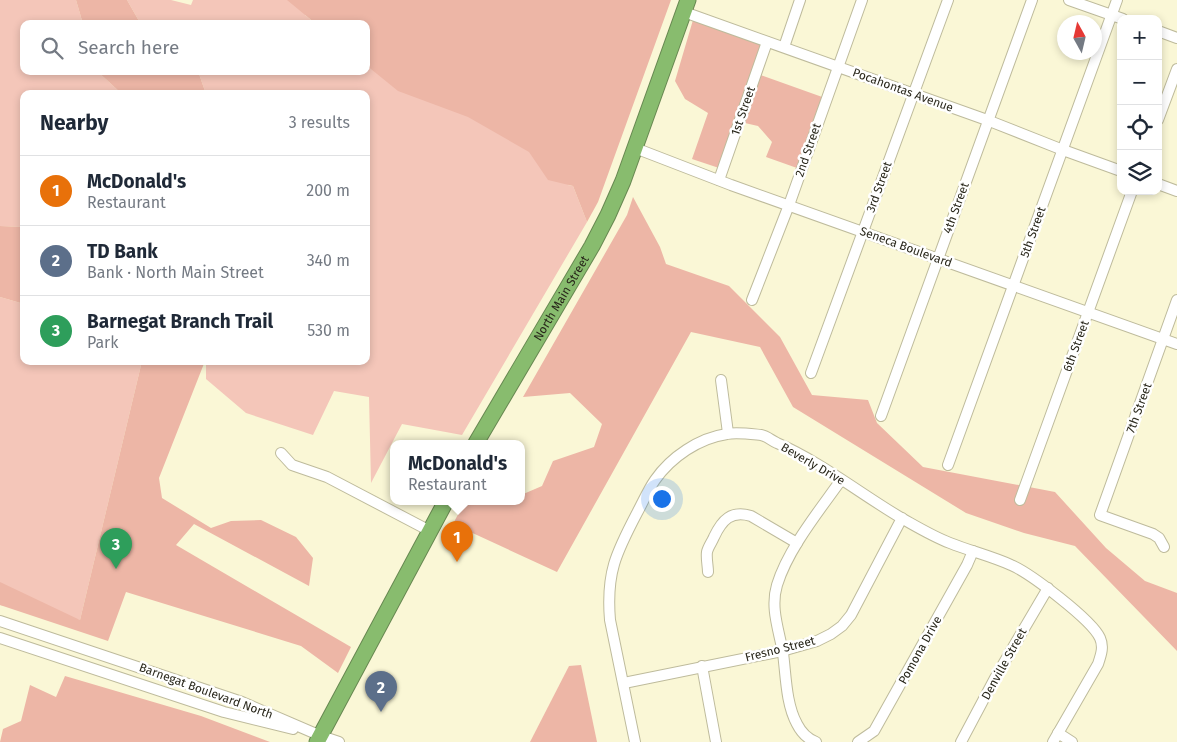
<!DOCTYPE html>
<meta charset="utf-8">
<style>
body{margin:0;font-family:"Fira Sans",sans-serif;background:#f2f2f3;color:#1f2937}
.controls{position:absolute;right:15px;top:15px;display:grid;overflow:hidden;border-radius:10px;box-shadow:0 2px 8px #0003}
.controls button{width:45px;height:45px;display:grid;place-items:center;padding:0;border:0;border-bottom:1px solid #e0e1e3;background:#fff;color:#1f2937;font:25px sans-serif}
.compass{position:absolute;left:1057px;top:15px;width:45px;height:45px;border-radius:50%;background:#fff;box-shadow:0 2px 8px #0003;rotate:352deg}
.you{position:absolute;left:661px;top:498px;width:18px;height:18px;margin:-12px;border:4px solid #fff;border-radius:50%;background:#1a73e8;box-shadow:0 0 0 8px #1a73e833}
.badge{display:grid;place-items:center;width:32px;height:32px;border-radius:50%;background:#7545bd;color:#fff;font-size:16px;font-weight:700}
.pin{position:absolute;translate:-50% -41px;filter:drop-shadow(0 1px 2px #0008)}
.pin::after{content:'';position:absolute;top:26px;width:18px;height:15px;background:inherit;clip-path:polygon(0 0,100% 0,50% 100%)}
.popup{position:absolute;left:390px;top:440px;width:135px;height:65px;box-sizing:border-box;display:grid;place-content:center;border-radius:10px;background:#fff;filter:drop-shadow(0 1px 4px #0005);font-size:16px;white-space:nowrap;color:#747a83}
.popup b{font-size:19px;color:#1f2937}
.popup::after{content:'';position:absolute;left:50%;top:100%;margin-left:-10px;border:10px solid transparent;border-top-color:#fff}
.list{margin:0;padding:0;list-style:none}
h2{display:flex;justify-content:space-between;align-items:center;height:65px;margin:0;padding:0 20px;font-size:21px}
h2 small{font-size:16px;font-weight:400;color:#747a83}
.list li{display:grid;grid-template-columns:32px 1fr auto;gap:15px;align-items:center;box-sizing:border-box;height:70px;padding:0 20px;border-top:1px solid #e0e1e3}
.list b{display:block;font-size:19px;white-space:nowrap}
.list p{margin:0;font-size:16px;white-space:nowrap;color:#747a83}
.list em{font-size:16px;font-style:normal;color:#747a83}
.icon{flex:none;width:28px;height:28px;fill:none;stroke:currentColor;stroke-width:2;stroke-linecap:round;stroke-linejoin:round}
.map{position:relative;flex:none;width:1177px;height:742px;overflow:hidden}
.search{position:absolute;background:#fff;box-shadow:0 2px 8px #0003;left:20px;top:20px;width:350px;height:55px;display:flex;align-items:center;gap:12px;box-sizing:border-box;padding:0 18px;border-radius:10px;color:#747a83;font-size:19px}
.panel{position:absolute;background:#fff;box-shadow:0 2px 8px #0003;left:20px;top:90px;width:350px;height:275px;border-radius:10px}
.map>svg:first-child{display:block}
.green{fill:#f4c6b9}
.forest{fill:#edb6a6}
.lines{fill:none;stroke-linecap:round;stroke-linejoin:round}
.minor-casing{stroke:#bebb9c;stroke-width:12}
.highway-casing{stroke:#678851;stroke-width:17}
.minor{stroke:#fff;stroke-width:10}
.highway{stroke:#88bc6e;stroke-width:15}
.labels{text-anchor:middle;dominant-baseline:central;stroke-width:5;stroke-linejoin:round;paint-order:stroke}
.street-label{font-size:12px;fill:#29271b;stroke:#fff}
</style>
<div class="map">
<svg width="1177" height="742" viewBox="0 0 1177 742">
<rect width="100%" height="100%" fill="#faf7d6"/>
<g class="green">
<path d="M0,0H76L83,24H24V71H97L122,94H24V227L0,226Z"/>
<path d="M127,0H171L191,5L193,0H310L305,15L316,24H174L139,21Z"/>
<path d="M630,0L568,185L573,186L587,222L462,435L402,424L371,483L369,397L334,391L313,435L246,413L206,379V361H366V94H206L198,71H366V24Z"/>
<path d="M0,297L24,304V361H142L80,620L0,605Z"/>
</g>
<g class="forest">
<path d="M76,0H127L139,21L174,24H83Z"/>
<path d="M287,0H671L598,202L587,222L573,186L548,180L529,152L468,117L398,91L366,65V24H316Z"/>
<path d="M693,20L761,45L752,72L825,98L797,168L766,157L772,142L758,126L736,121L719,168L692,159L708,113L685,99L675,81Z"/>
<path d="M97,71H198L206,94H122Z"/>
<path d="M633,197L660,247L666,264L729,286L780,337L812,395L868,400L877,423L923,467L1055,492L1106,548L1145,581L1177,593V651L1075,546L1024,533L966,513L793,407L760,347L691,332L557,572L453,524L465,501H521V495L542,486L553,461L594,447L602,424L570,393L523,397L627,215Z"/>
<path d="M0,226L24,227V304L0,297Z"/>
<path d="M142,361H205L159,478L162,498L211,528L231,521L261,520L296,537L313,558L309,586L194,524L176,545L351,647L338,673L301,646L126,592L108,641L0,605V582L80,620Z"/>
<path d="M581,665L597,742H530L569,666Z"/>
<path d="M65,676L201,716L270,742H0L3,729L21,721L30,685L56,697Z"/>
</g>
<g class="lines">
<g class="minor-casing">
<g id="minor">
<path d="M1069,0L1123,19"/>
<path d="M684,12L987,120L1063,150L1121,171"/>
<path d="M1158,31L1177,38"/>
<path d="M784,47L800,0"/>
<path d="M1158,120L1177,69"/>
<path d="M635,148L731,185L1177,344"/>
<path d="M719,180L767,42"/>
<path d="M1158,184L1177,191"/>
<path d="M752,300L789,205L862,0"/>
<path d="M811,373L948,0"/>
<path d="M721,380L728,433"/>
<path d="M881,416L1032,0"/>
<path d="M281,453L292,465L327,477L430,531"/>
<path d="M948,465L1117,0"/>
<path d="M1020,500L1132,191"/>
<path d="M1164,547L1159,538L1153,534L1100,515L1177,300"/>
<path d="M708,572C708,566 706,558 707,552C708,547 712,542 714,537C722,520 731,510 751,516L797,543"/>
<path d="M0,621L242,702L321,736L339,742"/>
<path d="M0,638L224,712L293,729"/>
<path d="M702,666L716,742"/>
<path d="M624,683L782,651L817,641L831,634L842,626L851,615L902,518"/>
<path d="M1058,733L1072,742"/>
<path d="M635,742L610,620C606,573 616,553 637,513C643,502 648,490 655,480C671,457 699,438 727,434C736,432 751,434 761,435C767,436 772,441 777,443C821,462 862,495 903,519C919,528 934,537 950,543C970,551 991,556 1011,565C1030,573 1092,620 1100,638C1104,647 1101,655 1098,664L1053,742"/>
<path d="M816,742C808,739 801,732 797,724C786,704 786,676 783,653C779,630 770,608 777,585C788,549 819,511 841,480"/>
<path d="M858,742L874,731L967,565L973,551"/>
<path d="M961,742L995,678L1048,588"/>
</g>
</g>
<g class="highway-casing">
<g id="highway">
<path id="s1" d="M476,443L592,246L608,215L623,181L688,0"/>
<path d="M317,742L446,501"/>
</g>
</g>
<use href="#minor" class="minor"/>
<use href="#highway" class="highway"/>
</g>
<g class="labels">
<g class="street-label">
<text transform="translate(903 90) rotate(20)">Pocahontas Avenue</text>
<text transform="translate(743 111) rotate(-71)">1st Street</text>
<text transform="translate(808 150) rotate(-71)">2nd Street</text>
<text transform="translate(879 187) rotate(-70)">3rd Street</text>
<text transform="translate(956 208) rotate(-70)">4th Street</text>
<text transform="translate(1033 232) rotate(-70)">5th Street</text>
<text transform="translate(906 247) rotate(20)">Seneca Boulevard</text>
<text stroke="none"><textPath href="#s1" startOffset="168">North Main Street</textPath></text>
<text transform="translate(1076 346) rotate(-70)">6th Street</text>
<text transform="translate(1139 408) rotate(-70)">7th Street</text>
<text transform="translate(813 464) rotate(30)">Beverly Drive</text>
<text transform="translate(780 649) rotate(-14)">Fresno Street</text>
<text transform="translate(920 650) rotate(-61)">Pomona Drive</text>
<text transform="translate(1004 664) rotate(-61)">Denville Street</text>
<text transform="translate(206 691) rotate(20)">Barnegat Boulevard North</text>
</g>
</g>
</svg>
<div class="controls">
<button>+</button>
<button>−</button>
<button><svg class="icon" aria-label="locate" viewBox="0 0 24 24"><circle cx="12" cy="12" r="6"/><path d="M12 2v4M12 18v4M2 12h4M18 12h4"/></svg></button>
<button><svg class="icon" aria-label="layers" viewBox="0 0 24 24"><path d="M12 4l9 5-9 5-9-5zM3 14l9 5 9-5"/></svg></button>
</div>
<svg class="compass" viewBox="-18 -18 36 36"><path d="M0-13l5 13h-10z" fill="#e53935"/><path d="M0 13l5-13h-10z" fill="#747a83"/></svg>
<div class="you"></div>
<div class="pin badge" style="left:457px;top:562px;background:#e8710a">1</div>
<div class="popup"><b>McDonald's</b>Restaurant</div>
<div class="pin badge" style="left:381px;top:712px;background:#5c6f8a">2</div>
<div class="pin badge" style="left:116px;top:569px;background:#2e9e5b">3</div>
<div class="search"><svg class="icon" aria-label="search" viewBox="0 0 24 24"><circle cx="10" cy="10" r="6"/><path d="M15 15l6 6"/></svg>Search here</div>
<section class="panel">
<h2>Nearby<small>3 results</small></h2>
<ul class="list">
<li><span class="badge" style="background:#e8710a">1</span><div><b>McDonald's</b><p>Restaurant</p></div><em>200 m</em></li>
<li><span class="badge" style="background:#5c6f8a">2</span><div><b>TD Bank</b><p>Bank · North Main Street</p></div><em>340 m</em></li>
<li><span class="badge" style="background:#2e9e5b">3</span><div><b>Barnegat Branch Trail</b><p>Park</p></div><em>530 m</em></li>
</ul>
</section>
</div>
